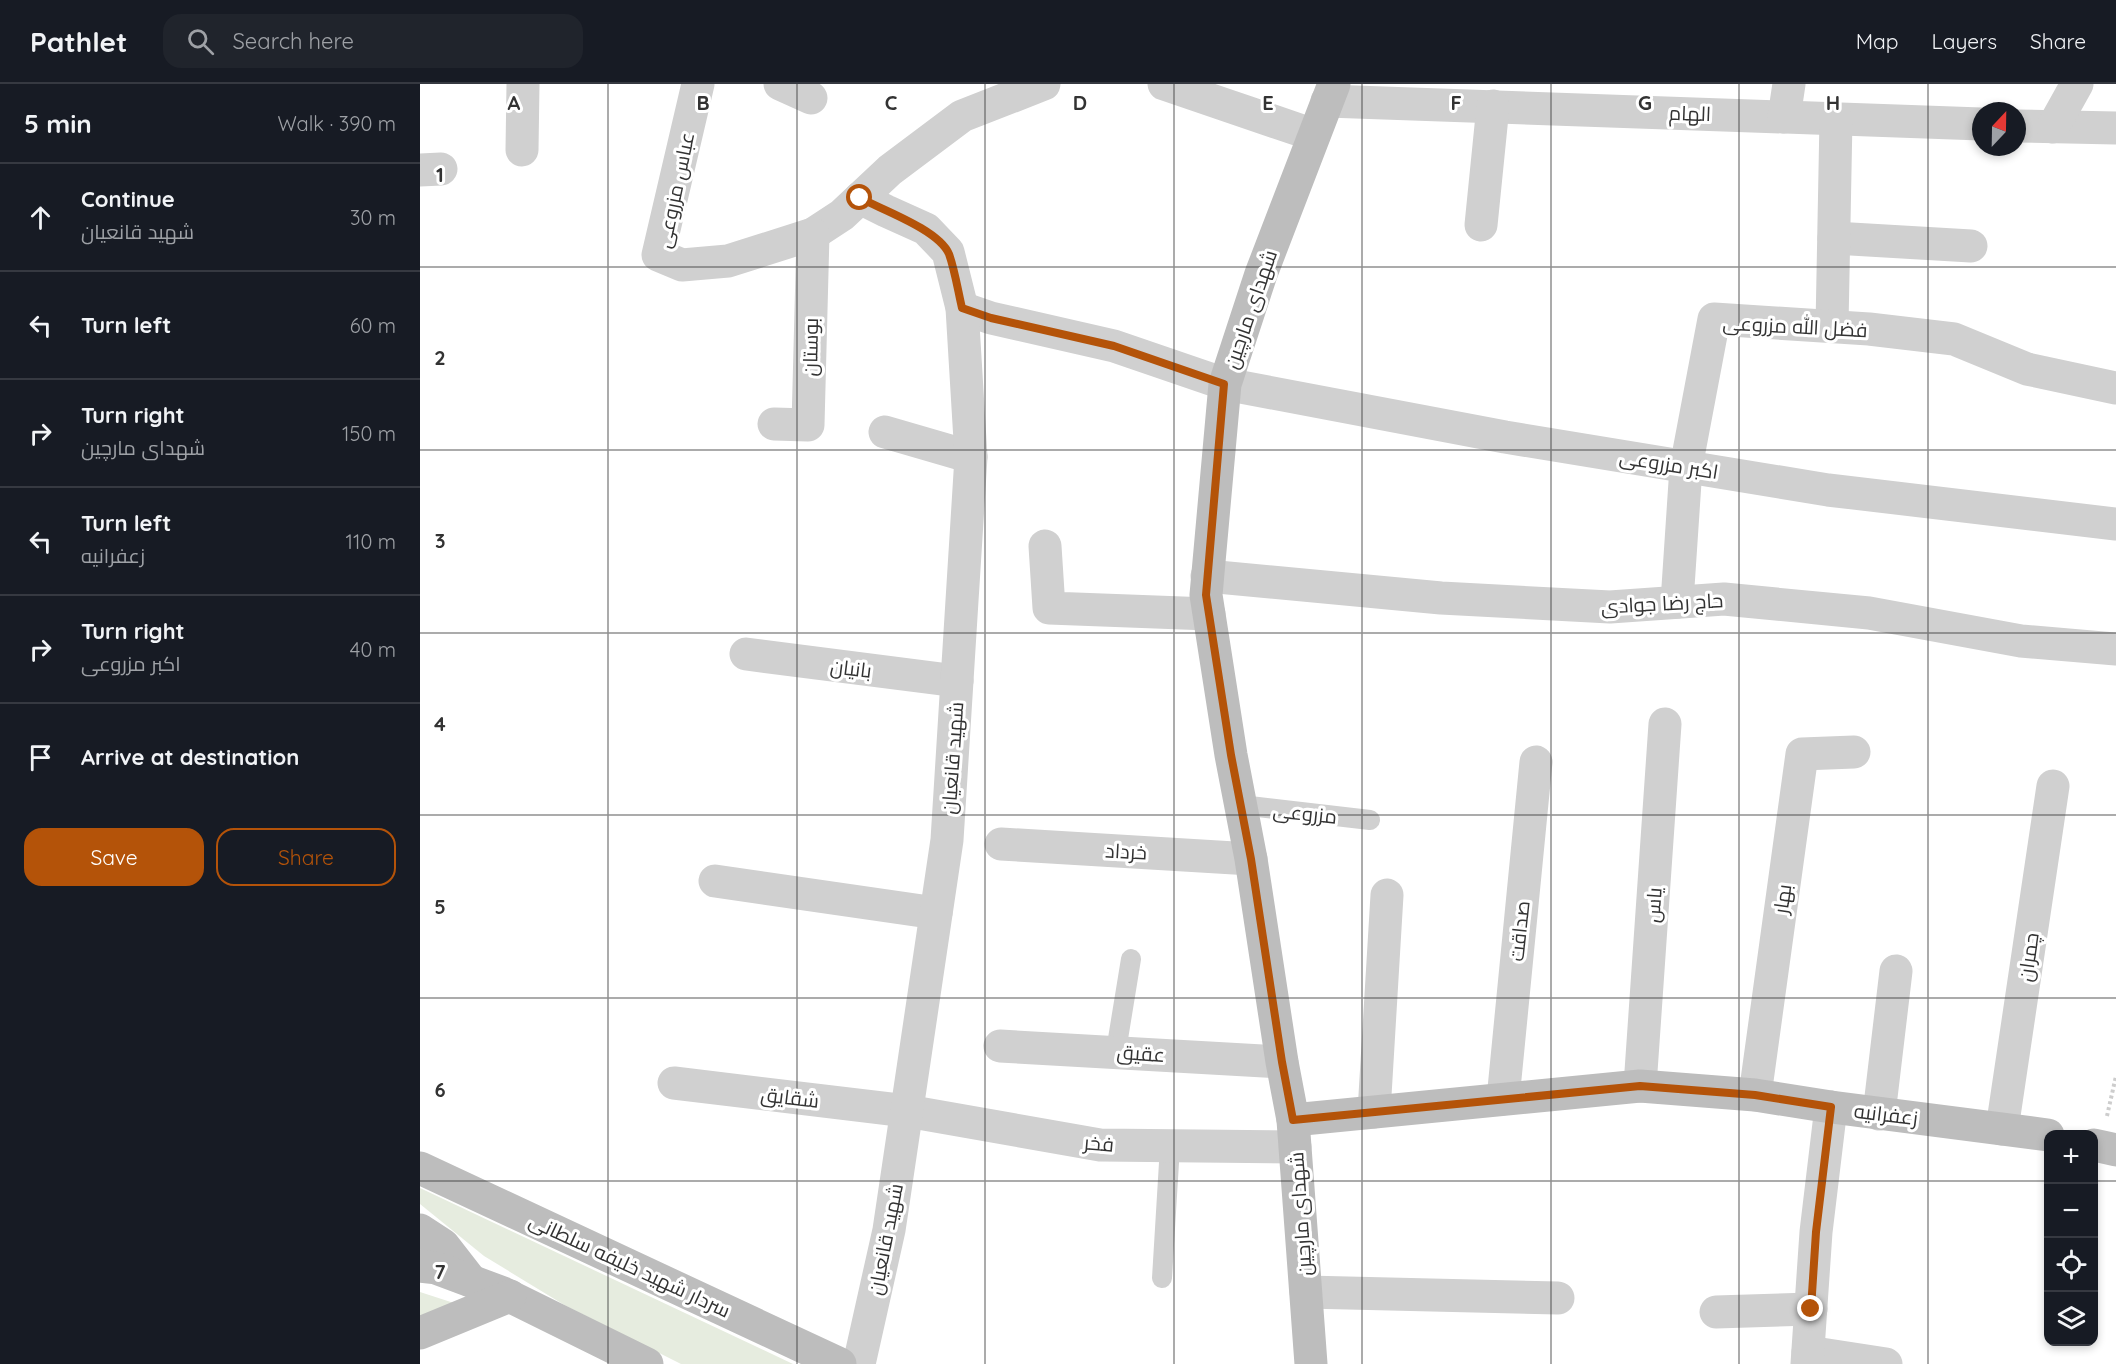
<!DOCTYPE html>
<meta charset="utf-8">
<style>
body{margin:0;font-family:Quicksand,Cairo,sans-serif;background:#20242c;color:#f1f3f6}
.controls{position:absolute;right:18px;bottom:18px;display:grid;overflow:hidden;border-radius:12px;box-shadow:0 3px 9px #0003}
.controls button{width:54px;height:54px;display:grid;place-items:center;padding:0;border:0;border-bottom:2px solid #363941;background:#171b24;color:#f1f3f6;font:30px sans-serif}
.compass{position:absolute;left:1552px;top:18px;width:54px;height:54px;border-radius:50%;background:#171b24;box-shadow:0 3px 9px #0003;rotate:22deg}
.stop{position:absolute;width:18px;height:18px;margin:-14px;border:4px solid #b45309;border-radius:50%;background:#fff}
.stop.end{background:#b45309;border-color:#fff;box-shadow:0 2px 6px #0008}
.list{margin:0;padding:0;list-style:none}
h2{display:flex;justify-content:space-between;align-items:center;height:78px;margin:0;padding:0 24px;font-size:26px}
h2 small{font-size:20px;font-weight:400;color:#9ea1a6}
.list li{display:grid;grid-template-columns:39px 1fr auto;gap:18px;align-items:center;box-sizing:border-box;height:108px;padding:0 24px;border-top:2px solid #363941}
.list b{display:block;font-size:22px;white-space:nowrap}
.list p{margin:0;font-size:20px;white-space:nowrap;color:#9ea1a6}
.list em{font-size:20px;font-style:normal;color:#9ea1a6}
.actions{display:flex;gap:12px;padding:18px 24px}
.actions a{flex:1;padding:14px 0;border:2px solid #b45309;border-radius:18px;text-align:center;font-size:21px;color:#b45309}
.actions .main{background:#b45309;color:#fff}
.icon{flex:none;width:33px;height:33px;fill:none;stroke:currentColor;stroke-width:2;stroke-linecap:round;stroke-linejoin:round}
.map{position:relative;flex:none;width:1696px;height:1280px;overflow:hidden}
header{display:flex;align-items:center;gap:36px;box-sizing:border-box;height:84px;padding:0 30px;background:#171b24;border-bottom:2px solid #363941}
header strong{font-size:28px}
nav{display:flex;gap:33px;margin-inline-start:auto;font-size:21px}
.search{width:420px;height:54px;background:#20242c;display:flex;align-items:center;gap:15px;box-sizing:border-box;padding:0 21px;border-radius:18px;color:#9ea1a6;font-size:22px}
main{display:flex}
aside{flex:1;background:#171b24}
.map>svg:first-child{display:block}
.green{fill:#e6ecdf}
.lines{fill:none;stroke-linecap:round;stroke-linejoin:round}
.path{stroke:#cdcdcd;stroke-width:4;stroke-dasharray:3 3;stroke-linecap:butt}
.lane{stroke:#d0d0d0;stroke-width:20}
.street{stroke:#d0d0d0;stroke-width:33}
.secondary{stroke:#bdbdbd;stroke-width:33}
.route{stroke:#b45309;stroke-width:8}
.grid{fill:none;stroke:#333;stroke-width:1.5;stroke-opacity:0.55}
.labels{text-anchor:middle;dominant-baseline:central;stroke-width:6;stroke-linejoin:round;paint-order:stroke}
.street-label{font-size:20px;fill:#333;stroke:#fff}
.grid-label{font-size:20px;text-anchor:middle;font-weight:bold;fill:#333;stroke:#fff;stroke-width:6;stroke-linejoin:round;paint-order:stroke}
</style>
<header>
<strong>Pathlet</strong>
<div class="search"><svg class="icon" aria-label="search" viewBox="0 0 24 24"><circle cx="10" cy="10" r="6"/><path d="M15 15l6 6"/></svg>Search here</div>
<nav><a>Map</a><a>Layers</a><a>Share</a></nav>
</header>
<main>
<aside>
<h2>5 min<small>Walk · 390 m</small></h2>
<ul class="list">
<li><svg class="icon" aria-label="ahead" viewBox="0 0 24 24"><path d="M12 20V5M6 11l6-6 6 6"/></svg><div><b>Continue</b><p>شهید قانعیان</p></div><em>30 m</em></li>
<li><svg class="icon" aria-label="left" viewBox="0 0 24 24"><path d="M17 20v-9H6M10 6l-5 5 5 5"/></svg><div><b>Turn left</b></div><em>60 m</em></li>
<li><svg class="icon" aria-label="right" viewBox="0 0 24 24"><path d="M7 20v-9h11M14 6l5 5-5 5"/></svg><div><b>Turn right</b><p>شهدای مارچین</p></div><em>150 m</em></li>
<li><svg class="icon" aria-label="left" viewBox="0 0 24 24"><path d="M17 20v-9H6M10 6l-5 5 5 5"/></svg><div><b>Turn left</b><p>زعفرانیه</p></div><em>110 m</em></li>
<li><svg class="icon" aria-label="right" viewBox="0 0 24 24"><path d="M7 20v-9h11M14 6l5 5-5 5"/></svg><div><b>Turn right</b><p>اکبر مزروعی</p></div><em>40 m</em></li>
<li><svg class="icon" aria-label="arrive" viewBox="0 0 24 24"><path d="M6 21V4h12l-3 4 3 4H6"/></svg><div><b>Arrive at destination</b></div></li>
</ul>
<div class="actions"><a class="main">Save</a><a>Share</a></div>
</aside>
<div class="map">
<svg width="1696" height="1280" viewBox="0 0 1696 1280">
<rect width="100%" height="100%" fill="#fff"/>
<g class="green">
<path d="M0,1104L373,1280H261L146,1222L64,1172L0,1120Z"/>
<path d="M0,1208L40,1221L0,1237Z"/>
</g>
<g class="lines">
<path class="path" d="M1687,1032L1696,992"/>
<g class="lane">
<path d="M821,721L950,736"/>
<path d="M696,967L711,875"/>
<path d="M742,1194L750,1062"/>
</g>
<g class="street">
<path d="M278,0L238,171L262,181L308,177L393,150L422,131L470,86L542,32L624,0"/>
<path d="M360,0L391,14"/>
<path d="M744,0L894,51"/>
<path d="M907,17L1561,40"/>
<path d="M1364,33L1369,0"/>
<path d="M1597,42L1696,44"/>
<path d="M1633,43L1657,0"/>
<path d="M102,66L103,0"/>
<path d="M0,86L21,85"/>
<path d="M1061,141L1073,22"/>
<path d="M1414,154L1551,162"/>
<path d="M542,224L571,234L694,262L805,300L1085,353L1408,406L1696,440"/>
<path d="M1412,242L1416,35"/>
<path d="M354,340L388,341L393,150"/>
<path d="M465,348L551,373"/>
<path d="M625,462L629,524L789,530"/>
<path d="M787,492L1021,514L1190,523L1304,515L1449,529L1601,557L1696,565"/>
<path d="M1257,518L1266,383L1294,235L1449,245L1534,255L1607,285L1696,304"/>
<path d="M326,570L537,597"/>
<path d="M581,760L831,775"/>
<path d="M295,797L516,829"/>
<path d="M580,962L862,978"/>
<path d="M254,999L487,1027L680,1061L875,1063"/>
<path d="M1220,1002L1245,640"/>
<path d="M1335,1011L1382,670L1434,668"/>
<path d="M1083,1015L1116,678"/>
<path d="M954,1028L967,811"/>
<path d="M1459,1030L1476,887"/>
<path d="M1582,1045L1633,702"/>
<path d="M886,1208L1138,1214"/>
<path d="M1296,1228L1391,1225"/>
<path d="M1388,1268L1466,1280"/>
<path d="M439,1280L469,1146L527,756L551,373L542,224L528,168L506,145L466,127L440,114"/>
<path d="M1387,1280L1396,1148L1411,1023"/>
</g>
<g class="secondary">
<path d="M873,1036L1220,1002L1335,1011L1411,1023L1628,1051"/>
<path d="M1674,1061L1696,1066"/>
<path d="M0,1084L420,1280"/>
<path d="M0,1146L23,1161L51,1197"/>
<path d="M0,1182L16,1184L83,1209L227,1280"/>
<path d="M0,1249L90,1212"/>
<path d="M891,1280L873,1036L862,978L831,775L811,671L786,511L805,300L841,190L914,0"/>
</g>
</g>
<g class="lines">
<path class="route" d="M440,114C463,126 519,146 529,170C535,187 538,207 542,224L571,234L694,262L804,300L786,511L811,671L831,775L862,978L873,1036L1220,1002L1335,1011L1411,1023L1396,1148L1391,1225"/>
</g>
<path class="grid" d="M188,0V1280M377,0V1280M565,0V1280M754,0V1280M942,0V1280M1131,0V1280M1319,0V1280M1508,0V1280M0,183H1696M0,366H1696M0,549H1696M0,731H1696M0,914H1696M0,1097H1628M1674,1097H1696"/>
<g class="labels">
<g class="street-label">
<text transform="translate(1270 29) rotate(2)">الهام</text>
<text transform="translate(255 106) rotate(-78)">عباس مزروعی</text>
<text transform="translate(830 225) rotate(-71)">شهدای مارچین</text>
<text transform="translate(1375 242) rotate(3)">فضل الله مزروعی</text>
<text transform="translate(390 263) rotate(-89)">بوستان</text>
<text transform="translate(1249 380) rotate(9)">اکبر مزروعی</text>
<text transform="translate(1242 519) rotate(-3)">حاج رضا جوادی</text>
<text transform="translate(431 584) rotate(7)">بانیان</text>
<text transform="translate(532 674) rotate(-86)">شهید قانعیان</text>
<text transform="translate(885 729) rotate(6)">مزروعی</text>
<text transform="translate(706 767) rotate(3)">خرداد</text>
<text transform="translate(1362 815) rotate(-82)">بهار</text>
<text transform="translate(1233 821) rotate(-86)">یاس</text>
<text transform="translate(1099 847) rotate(-84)">صداقت</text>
<text transform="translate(1608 873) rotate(-82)">چمران</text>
<text transform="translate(721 969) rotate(4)">عقیق</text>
<text transform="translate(370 1013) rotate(7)">شقایق</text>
<text transform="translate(1466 1030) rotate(7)">زعفرانیه</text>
<text transform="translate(679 1059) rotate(5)">فخر</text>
<text transform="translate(880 1130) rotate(-94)">شهدای مارچین</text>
<text transform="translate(465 1155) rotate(-79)">شهید قانعیان</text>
<text transform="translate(210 1181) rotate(25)">سردار شهید خلیفه سلطانی</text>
</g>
</g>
<g class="grid-label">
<text x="94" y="26">A</text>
<text x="283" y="26">B</text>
<text x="471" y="26">C</text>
<text x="660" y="26">D</text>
<text x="848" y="26">E</text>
<text x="1036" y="26">F</text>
<text x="1225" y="26">G</text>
<text x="1413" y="26">H</text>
<text x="20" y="98">1</text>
<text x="20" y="281">2</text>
<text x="20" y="464">3</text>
<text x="20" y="647">4</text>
<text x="20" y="830">5</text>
<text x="20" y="1013">6</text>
<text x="20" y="1195">7</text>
</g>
</svg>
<div class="controls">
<button>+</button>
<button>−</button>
<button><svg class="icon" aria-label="locate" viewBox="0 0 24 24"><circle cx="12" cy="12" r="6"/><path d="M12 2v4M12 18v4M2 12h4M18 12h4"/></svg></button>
<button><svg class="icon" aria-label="layers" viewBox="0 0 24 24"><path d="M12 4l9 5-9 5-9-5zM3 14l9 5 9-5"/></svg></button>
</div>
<svg class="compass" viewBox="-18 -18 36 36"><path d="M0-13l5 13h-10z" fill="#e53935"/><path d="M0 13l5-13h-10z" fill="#9ea1a6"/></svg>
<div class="stop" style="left:440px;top:114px"></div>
<div class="stop end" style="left:1391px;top:1225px"></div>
</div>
</main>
